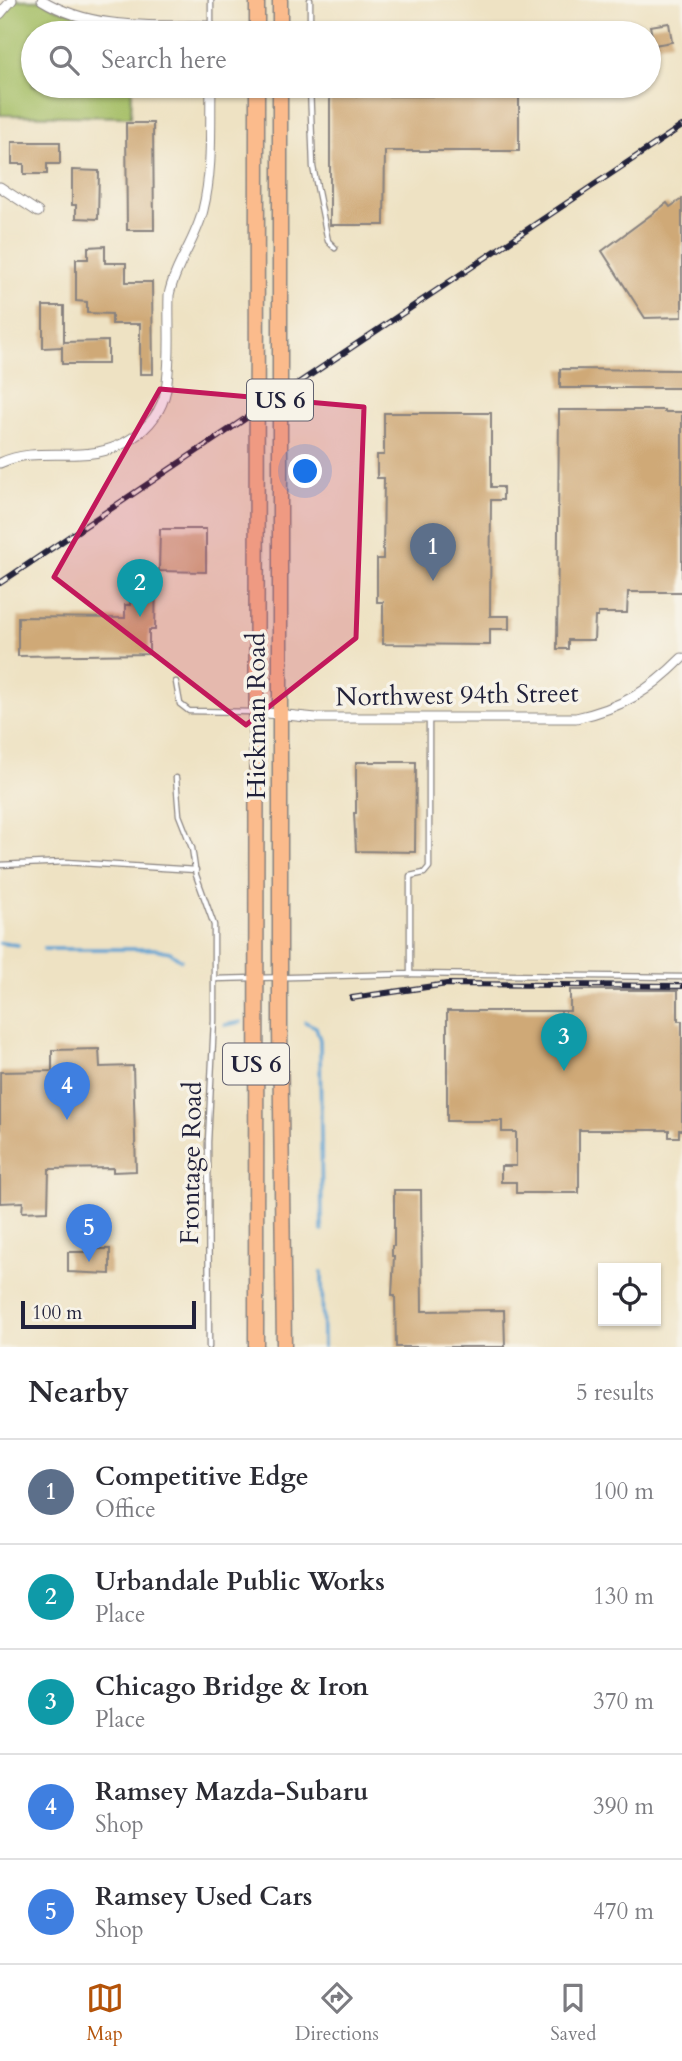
<!DOCTYPE html>
<style>
body{margin:0;font-family:Cardo,serif;background:#f2f2f3;color:#2b2b33}
.controls{position:absolute;right:21px;bottom:21px;display:grid;overflow:hidden;border-radius:0px;box-shadow:0 2px 5px #0004}
.controls button{width:63px;height:63px;display:grid;place-items:center;padding:0;border:0;border-bottom:2px solid #e1e1e2;background:#fff;color:#2b2b33;font:35px sans-serif}
.scale{position:absolute;left:21px;bottom:18px;width:175px;box-sizing:border-box;padding-left:7px;border:4px solid #22223b;border-top:0;font-size:19px;line-height:24px;white-space:nowrap;color:#22223b;-webkit-text-stroke:5px #f7f3e8;paint-order:stroke}
.you{position:absolute;left:306px;top:472px;width:24px;height:24px;margin:-18px;border:5px solid #fff;border-radius:50%;background:#1a73e8;box-shadow:0 0 0 10px #1a73e833}
.badge{display:grid;place-items:center;width:46px;height:46px;border-radius:50%;background:#b45309;color:#fff;font-size:23px;font-weight:700}
.pin{position:absolute;translate:-50% -58px;filter:drop-shadow(0 2px 4px #0008)}
.pin::after{content:'';position:absolute;top:37px;width:24px;height:21px;background:inherit;clip-path:polygon(0 0,100% 0,50% 100%)}
.list{margin:0;padding:0;list-style:none}
h2{display:flex;justify-content:space-between;align-items:center;height:91px;margin:0;padding:0 28px;font-size:30px}
h2 small{font-size:23px;font-weight:400;color:#7c7c81}
.list li{display:grid;grid-template-columns:46px 1fr auto;gap:21px;align-items:center;box-sizing:border-box;height:105px;padding:0 28px;border-top:2px solid #e1e1e2}
.list b{display:block;font-size:26px;white-space:nowrap}
.list p{margin:0;font-size:23px;white-space:nowrap;color:#7c7c81}
.list em{font-size:23px;font-style:normal;color:#7c7c81}
.icon{flex:none;width:38px;height:38px;fill:none;stroke:currentColor;stroke-width:2;stroke-linecap:round;stroke-linejoin:round}
.map{position:relative;flex:none;width:682px;height:1347px;overflow:hidden}
.search{position:absolute;background:#fff;box-shadow:0 2px 5px #0004;left:21px;right:21px;top:21px;height:77px;display:flex;align-items:center;gap:18px;box-sizing:border-box;padding:0 24px;border-radius:38px;color:#7c7c81;font-size:26px}
.sheet{height:616px;background:#fff}
nav{display:flex;justify-content:space-around;align-items:center;box-sizing:border-box;height:98px;border-top:2px solid #e1e1e2;background:#fff;font-size:19px;color:#7c7c81}
nav a{display:grid;justify-items:center;gap:4px}
nav .on{color:#b45309}
.map>svg:first-child{display:block}
.green{fill:#a4be65;stroke:#637050;stroke-width:2}
.lines{fill:none;stroke-linecap:round;stroke-linejoin:round}
.stream{stroke:#5da1d2;stroke-width:3.5}
.building{fill:#cfa977}
.service-casing{stroke:#88827f;stroke-width:7}
.minor-casing{stroke:#88827f;stroke-width:11}
.primary-casing{stroke:#88827f;stroke-width:17}
.service{stroke:#fff;stroke-width:4.5}
.minor{stroke:#fff;stroke-width:9}
.primary{stroke:#fbbb8c;stroke-width:14}
.rail-casing{stroke:#22223b;stroke-width:6}
.rail{stroke:#f7f3e8;stroke-width:3.5;stroke-dasharray:10;stroke-linecap:butt}
.marked{fill:#c2185b;fill-opacity:0.2;stroke:#c2185b;stroke-width:5;stroke-linejoin:round}
.labels{text-anchor:middle;dominant-baseline:central;stroke-width:7;stroke-linejoin:round;paint-order:stroke}
.shield{fill:#f7f3e8;stroke:#62616f;stroke-width:2}
.shield-label{font-size:24px;font-weight:bold;fill:#22223b}
.street-label{font-size:26px;fill:#22223b;stroke:#f7f3e8}
</style>
<div class="map">
<svg width="682" height="1347" viewBox="0 0 682 1347">
<rect width="100%" height="100%" fill="#f7f3e8"/>
<filter id="ink" filterUnits="userSpaceOnUse"><feTurbulence type="fractalNoise" baseFrequency=".0143" numOctaves="2"/><feDisplacementMap in="SourceGraphic" scale="14" xChannelSelector="R" yChannelSelector="G"/><feConvolveMatrix kernelMatrix="1 2 1 2 8 2 1 2 1" color-interpolation-filters="sRGB"/></filter>
<filter id="wash" filterUnits="userSpaceOnUse"><feTurbulence type="fractalNoise" baseFrequency=".00686" numOctaves="4" result="noise"/><feDisplacementMap in="SourceGraphic" scale="28" xChannelSelector="R" yChannelSelector="G"/><feGaussianBlur stdDeviation="1.57" result="paint"/><feColorMatrix in="noise" values="0 0 0 0 0 0 0 0 0 0 0 0 0 0 0 0 0 1.4 0 .05"/><feComposite in="paint" operator="in"/></filter>
<g filter="url(#wash)">
<rect width="100%" height="100%" fill="#eee2c3"/>
<path class="green" d="M12,0H42L57,9L132,25V33H33V86H132L131,117L0,115V14Z"/>
<g class="lines">
<g class="stream">
<path d="M0,943L18,945"/>
<path d="M44,949H154L170,952L181,960"/>
<path d="M305,1022L316,1027L320,1040L322,1231"/>
<path d="M225,1025L241,1022"/>
<path d="M322,1272L323,1347"/>
</g>
</g>
<g id="blocks">
<g class="building">
<path d="M669,23L672,42L654,45L650,26Z"/>
<path d="M330,96H519V151H385L384,225H330Z"/>
<path d="M126,123H153L154,230H127Z"/>
<path d="M12,142H60V164H47V174H24V164H12Z"/>
<path d="M72,170L99,171L98,219L76,218V205H72Z"/>
<path d="M682,199V317L645,318L602,251L667,203L670,207Z"/>
<path d="M105,246V263H126V282H152L153,374H140V324H112V314L87,313V302L76,301V259H88V247Z"/>
<path d="M43,306H64V342L108,341V364H62V347L43,348Z"/>
<path d="M560,369L682,370V388H560Z"/>
<path d="M559,410H664V412H682V592H628L627,613H598V617H595L594,640H568V649H557Z"/>
<path d="M384,413H491V487H503V500H491L490,616H509V629H490V645L383,644V602H377V559H383L384,478H377V455H384Z"/>
<path d="M160,529H206V572L159,571Z"/>
<path d="M130,573H156L155,630H149V654L18,656V617L125,618V605H130Z"/>
<path d="M356,762H416L415,852L356,851L354,813H356Z"/>
<path d="M570,990H678V1021H682V1130H679V1137H669V1130H579V1193H516V1182H501V1166H516V1132H502V1121H447V1011H570Z"/>
<path d="M99,1049L100,1067L133,1066L136,1171L113,1172V1168L49,1169L48,1211L22,1212L23,1202L0,1203V1072L52,1071V1050Z"/>
<path d="M394,1190H421L422,1311L504,1310L505,1347H396L395,1296H392L394,1256H392V1246H394Z"/>
<path d="M88,1249H110V1274L68,1272V1252H88Z"/>
</g>
</g>
</g>
<g filter="url(#ink)">
<use href="#blocks" fill-opacity="0" stroke="#88827f" stroke-width="2"/>
<g class="lines">
<g class="service-casing">
<g id="service">
<path d="M211,0V25"/>
<path d="M310,0V33"/>
<path d="M310,86L313,167L328,241L335,248"/>
<path d="M176,682L180,704L189,711L253,712"/>
<path d="M176,778L179,815L192,848L196,875L214,925V1020L208,1142L209,1347"/>
<path d="M0,865L65,862L196,870"/>
<path d="M410,974L682,977"/>
<path d="M214,979L410,974V876L424,873L429,867V719"/>
</g>
</g>
<g class="minor-casing">
<g id="minor">
<path d="M42,0C93,31 153,25 211,26V33"/>
<path d="M0,14L12,0"/>
<path d="M0,187L38,212"/>
<path d="M0,463C26,451 52,455 80,454C122,453 163,426 167,382C171,353 168,323 169,295C175,265 196,240 203,210C213,170 210,126 211,86"/>
<path d="M257,712L316,718H576C622,708 649,691 682,658"/>
</g>
</g>
<g class="primary-casing">
<g id="primary">
<path d="M280,0V33"/>
<path d="M257,33V0"/>
<path d="M280,86V1026L284,1347"/>
<path d="M256,1347L257,86"/>
</g>
</g>
<use href="#service" class="service"/>
<use href="#minor" class="minor"/>
<use href="#primary" class="primary"/>
<g class="rail-casing">
<g id="rail">
<path d="M0,583L682,126"/>
<path d="M352,998L447,984L682,986"/>
</g>
</g>
<use href="#rail" class="rail"/>
</g>
</g>
<path class="marked" d="M160,389L364,407L356,638L246,725L54,577Z"/>
<g class="labels">
<g class="shield">
<rect x="247" y="379.5" width="66" height="41" rx="5"/>
<rect x="223" y="1043.5" width="66" height="41" rx="5"/>
</g>
<g class="shield-label">
<text x="280" y="400">US 6</text>
<text x="256" y="1064">US 6</text>
</g>
<g class="street-label">
<text transform="translate(457 695) rotate(-1)">Northwest 94th Street</text>
<text transform="translate(256 716) rotate(-90)">Hickman Road</text>
<text transform="translate(191 1163) rotate(-89)">Frontage Road</text>
</g>
</g>
</svg>
<div class="controls">
<button><svg class="icon" aria-label="locate" viewBox="0 0 24 24"><circle cx="12" cy="12" r="6"/><path d="M12 2v4M12 18v4M2 12h4M18 12h4"/></svg></button>
</div>
<div class="scale">100 m</div>
<div class="you"></div>
<div class="pin badge" style="left:433px;top:581px;background:#5c6f8a">1</div>
<div class="pin badge" style="left:140px;top:617px;background:#0f9aa8">2</div>
<div class="pin badge" style="left:564px;top:1071px;background:#0f9aa8">3</div>
<div class="pin badge" style="left:67px;top:1120px;background:#3f7fe0">4</div>
<div class="pin badge" style="left:89px;top:1262px;background:#3f7fe0">5</div>
<div class="search"><svg class="icon" aria-label="search" viewBox="0 0 24 24"><circle cx="10" cy="10" r="6"/><path d="M15 15l6 6"/></svg>Search here</div>
</div>
<section class="sheet">
<h2>Nearby<small>5 results</small></h2>
<ul class="list">
<li><span class="badge" style="background:#5c6f8a">1</span><div><b>Competitive Edge</b><p>Office</p></div><em>100 m</em></li>
<li><span class="badge" style="background:#0f9aa8">2</span><div><b>Urbandale Public Works</b><p>Place</p></div><em>130 m</em></li>
<li><span class="badge" style="background:#0f9aa8">3</span><div><b>Chicago Bridge &amp; Iron</b><p>Place</p></div><em>370 m</em></li>
<li><span class="badge" style="background:#3f7fe0">4</span><div><b>Ramsey Mazda-Subaru</b><p>Shop</p></div><em>390 m</em></li>
<li><span class="badge" style="background:#3f7fe0">5</span><div><b>Ramsey Used Cars</b><p>Shop</p></div><em>470 m</em></li>
</ul>
</section>
<nav>
<a class="on"><svg class="icon" aria-label="map" viewBox="0 0 24 24"><path d="M3 6l6-2 6 2 6-2v14l-6 2-6-2-6 2zM9 4v14M15 6v14"/></svg>Map</a>
<a><svg class="icon" aria-label="directions" viewBox="0 0 24 24"><path d="M12 3l9 9-9 9-9-9zM9 14v-3h6M13 9l2 2-2 2"/></svg>Directions</a>
<a><svg class="icon" aria-label="saved" viewBox="0 0 24 24"><path d="M7 4h10v16l-5-4-5 4z"/></svg>Saved</a>
</nav>
